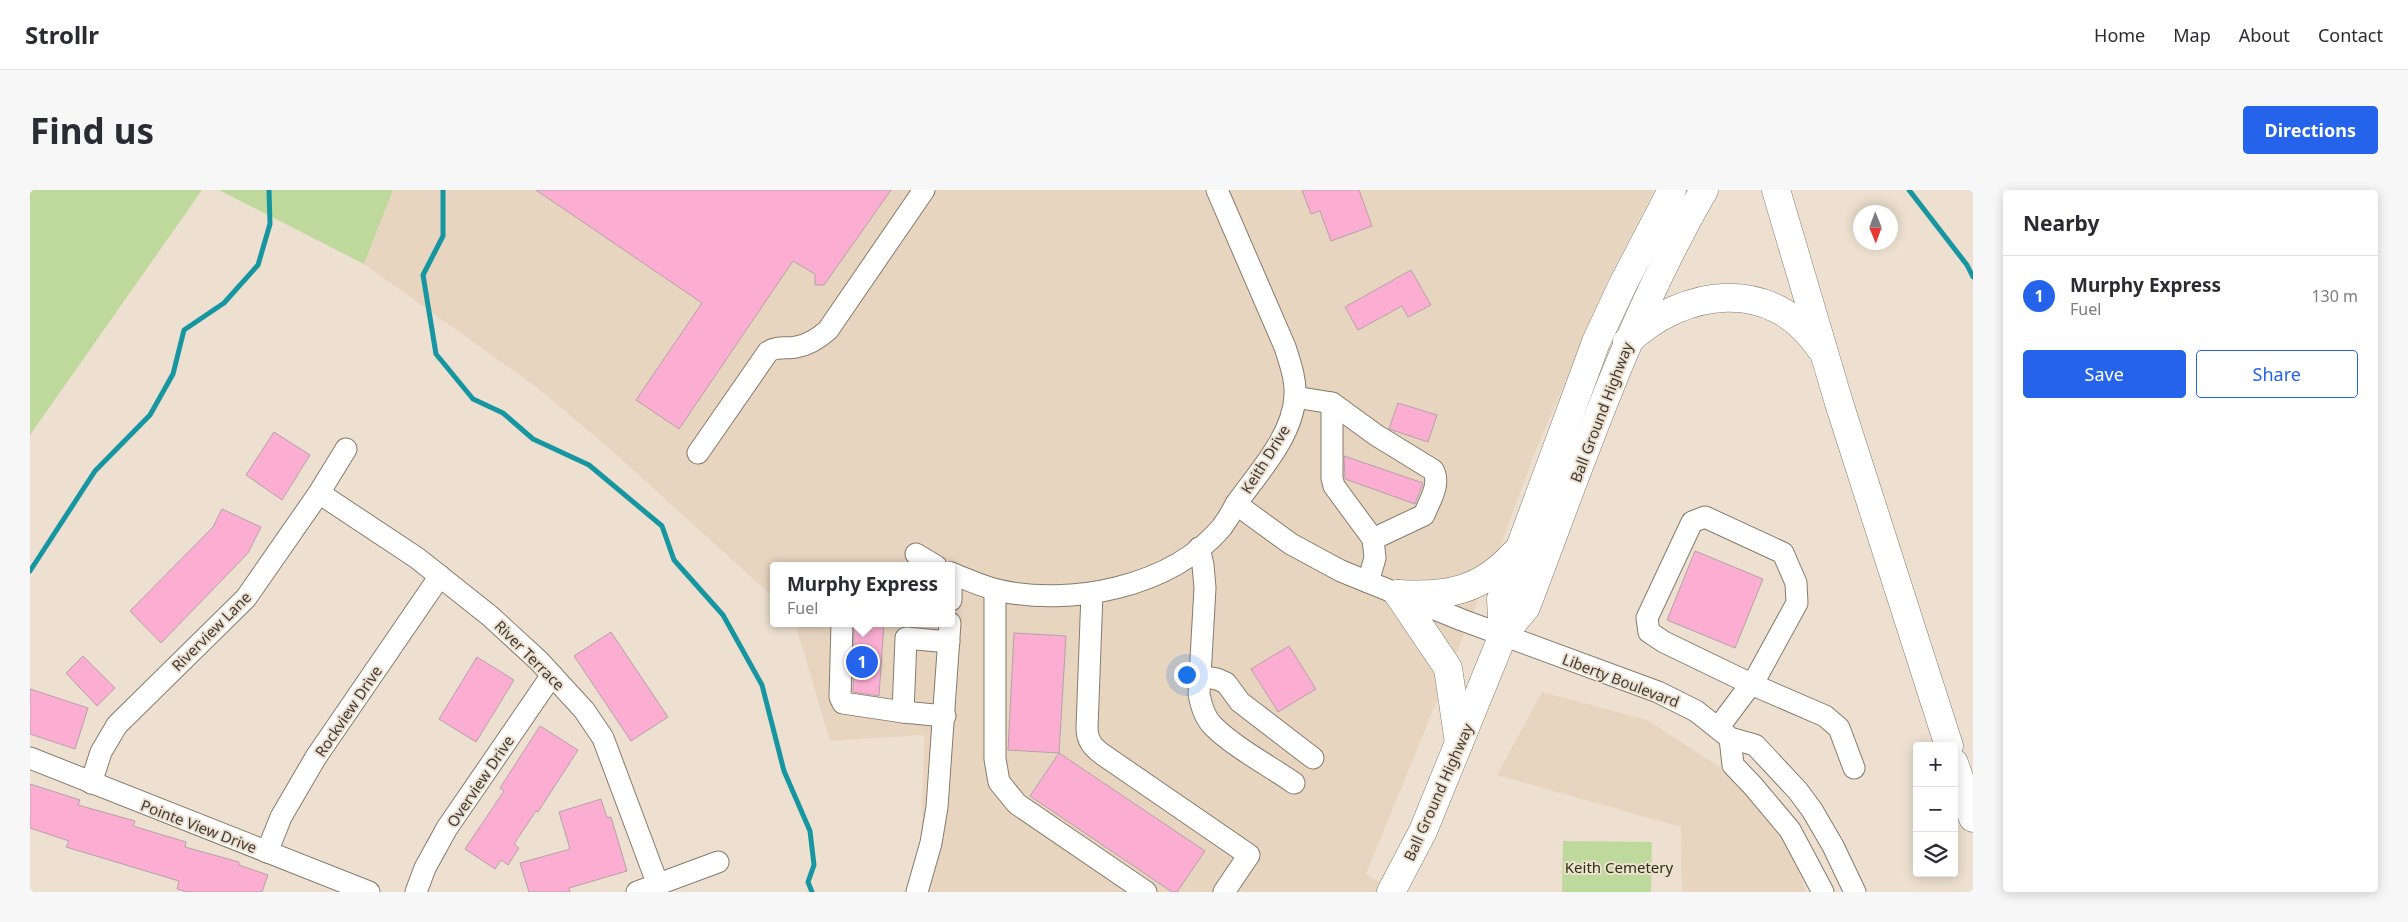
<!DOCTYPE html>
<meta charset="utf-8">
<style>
body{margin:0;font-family:"Noto Sans",sans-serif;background:#f7f7f7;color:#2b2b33}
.controls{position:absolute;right:15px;bottom:15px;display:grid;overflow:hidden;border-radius:5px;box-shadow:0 2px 12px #0003}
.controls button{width:45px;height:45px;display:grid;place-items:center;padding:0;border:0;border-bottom:1px solid #e1e1e2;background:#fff;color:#2b2b33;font:25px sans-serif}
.compass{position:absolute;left:1823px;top:15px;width:45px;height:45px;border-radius:50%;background:#fff;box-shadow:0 2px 12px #0003;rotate:179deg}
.you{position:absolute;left:1156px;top:484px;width:18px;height:18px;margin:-12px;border:4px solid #fff;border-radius:50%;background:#1a73e8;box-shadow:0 0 0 8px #1a73e833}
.badge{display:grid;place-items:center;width:32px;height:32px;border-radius:50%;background:#2563eb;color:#fff;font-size:16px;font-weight:700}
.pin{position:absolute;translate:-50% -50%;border:2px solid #fff;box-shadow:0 1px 5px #0006}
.popup{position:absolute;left:740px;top:372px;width:185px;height:65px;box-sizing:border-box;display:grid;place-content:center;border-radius:5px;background:#fff;filter:drop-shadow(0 1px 4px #0005);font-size:16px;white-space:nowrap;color:#7c7c81}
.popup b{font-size:19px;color:#2b2b33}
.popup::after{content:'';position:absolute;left:50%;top:100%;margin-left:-10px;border:10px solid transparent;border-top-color:#fff}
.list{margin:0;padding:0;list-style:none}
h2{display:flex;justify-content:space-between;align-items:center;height:65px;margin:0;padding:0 20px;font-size:21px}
h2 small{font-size:16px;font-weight:400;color:#7c7c81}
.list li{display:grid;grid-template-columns:32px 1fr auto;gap:15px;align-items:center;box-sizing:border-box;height:80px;padding:0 20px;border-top:1px solid #e1e1e2}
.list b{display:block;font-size:19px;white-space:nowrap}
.list p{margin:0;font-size:16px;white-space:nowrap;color:#7c7c81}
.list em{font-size:16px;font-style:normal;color:#7c7c81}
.actions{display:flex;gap:10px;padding:15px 20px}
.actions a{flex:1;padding:11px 0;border:1px solid #2563eb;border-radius:5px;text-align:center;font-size:18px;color:#2563eb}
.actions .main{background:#2563eb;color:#fff}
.icon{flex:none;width:28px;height:28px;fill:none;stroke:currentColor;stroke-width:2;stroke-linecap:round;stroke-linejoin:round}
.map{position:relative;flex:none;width:1943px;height:702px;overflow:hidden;border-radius:5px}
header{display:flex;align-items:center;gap:30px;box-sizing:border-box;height:70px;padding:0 25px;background:#fff;border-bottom:1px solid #e1e1e2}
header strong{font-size:24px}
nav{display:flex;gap:28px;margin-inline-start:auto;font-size:18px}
.intro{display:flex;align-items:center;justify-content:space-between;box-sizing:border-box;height:120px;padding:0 30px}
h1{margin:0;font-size:35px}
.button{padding:12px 22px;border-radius:5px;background:#2563eb;color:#fff;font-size:18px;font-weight:700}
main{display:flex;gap:30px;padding:0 30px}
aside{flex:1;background:#fff;border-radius:5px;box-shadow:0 2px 12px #0003}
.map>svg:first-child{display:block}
.built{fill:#e7d5bf}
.green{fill:#bfd89c}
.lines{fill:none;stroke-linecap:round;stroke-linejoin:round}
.stream{stroke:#1696a0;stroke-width:5}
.building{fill:#fbaed2;stroke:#b4a1a9}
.minor-casing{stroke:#867b6c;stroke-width:23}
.major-casing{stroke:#867b6c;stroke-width:29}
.highway-casing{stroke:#867b6c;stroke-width:29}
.minor{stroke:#fff;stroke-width:21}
.major{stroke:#fff;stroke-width:28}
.highway{stroke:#fff;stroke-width:28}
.labels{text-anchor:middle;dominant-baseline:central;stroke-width:4;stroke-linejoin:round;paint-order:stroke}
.street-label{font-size:15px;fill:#3f3a34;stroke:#ede0d0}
.park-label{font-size:15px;fill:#27340d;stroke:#ede0d0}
</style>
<header>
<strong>Strollr</strong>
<nav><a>Home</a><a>Map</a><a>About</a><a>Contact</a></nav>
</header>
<div class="intro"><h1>Find us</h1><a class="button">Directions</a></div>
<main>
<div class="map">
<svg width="1943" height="702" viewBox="0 0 1943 702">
<rect width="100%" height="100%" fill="#ede0d0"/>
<g class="built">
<path d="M363,0H1624L1578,90L1504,265L1470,357L1336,684L1365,702H890L894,545L800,551L765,433H921V376H743V407L579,258L505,196L334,74Z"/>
<path d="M1512,502L1617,530L1699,583L1762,656L1776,702H1652L1651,637L1467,585Z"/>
</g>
<g class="green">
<path d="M0,0H172L0,245Z"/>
<path d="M189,0H363L334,74Z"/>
<path d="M1533,651L1622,652L1621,702H1532Z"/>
</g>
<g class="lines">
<g class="stream">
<path d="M413,0V46L393,85L406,164L443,209L473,223L503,249L559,275L632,336L644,370L693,425L732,495L754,581L780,641L784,675L778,692L782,702"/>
<path d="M1879,0L1937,75L1943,87"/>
<path d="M0,381L65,281L120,225L143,184L154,140L194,113L228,75L240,34L239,0"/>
</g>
</g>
<g class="building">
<path d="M506,0H861L794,95H785V84L763,71L649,239L606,210L672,113Z"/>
<path d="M1272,0H1329L1342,36L1301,51L1290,21L1281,24Z"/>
<path d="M1381,80L1401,115L1378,127L1372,116L1328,140L1315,117Z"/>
<path d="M1368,213L1407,225L1398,252L1359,239Z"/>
<path d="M244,242L280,265L252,310L216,285Z"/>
<path d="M1314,266L1393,293L1385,314L1315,289Z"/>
<path d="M192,319L231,337L218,363L131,453L100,421L183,337Z"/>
<path d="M1665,361L1733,389L1705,458L1637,430Z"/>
<path d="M824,433H854L849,506L823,502Z"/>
<path d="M581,442L638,527L601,551L544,466Z"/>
<path d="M984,443L1036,446L1029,563L978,560Z"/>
<path d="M1259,456L1286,499L1248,522L1221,479Z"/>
<path d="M53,466L85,498L67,516L36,483Z"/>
<path d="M447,467L484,490L446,552L409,529Z"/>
<path d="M0,499L58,518L45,559L0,544Z"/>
<path d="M510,536L548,560L508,622L506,621L484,654L489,658L478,675L471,670L465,679L435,659L474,601L470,598Z"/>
<path d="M1029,563L1175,661L1147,702H1142L1000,606Z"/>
<path d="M0,594L50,610L48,615L105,631L103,636L156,652L155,657L209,672V675L238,685L232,702H157L147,699L149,691L36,657L39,651L0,638Z"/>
<path d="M571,609L577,628L581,627L597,681L539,698L540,702H499L490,673L540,659L529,622Z"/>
</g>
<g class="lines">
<g class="minor-casing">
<g id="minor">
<path d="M1187,0L1255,157C1260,173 1266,189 1265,206C1263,246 1228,283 1206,314L1261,354L1311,381L1432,430L1628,502L1666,521L1700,548L1725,555L1768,601L1782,620L1803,656L1825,702"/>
<path d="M1265,207L1302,213L1346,245L1403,280C1411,294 1400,310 1394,325L1343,349L1345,368L1338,392"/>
<path d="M1302,213V288L1304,296L1343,349"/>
<path d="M668,263L738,162C746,156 756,159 766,157C778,155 789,148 798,140L894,0"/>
<path d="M289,303L387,368L460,426L509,471L554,520L573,548L628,695"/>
<path d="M1169,358L1173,375L1175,398L1169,504C1171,515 1174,527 1183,536C1204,557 1238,575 1264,593"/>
<path d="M886,364L906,376"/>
<path d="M921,383C936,389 951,396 967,400C1040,417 1142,397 1192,337C1197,330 1202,322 1206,314"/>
<path d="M965,400V569L969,592L987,614L1116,702"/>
<path d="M1062,403L1057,538C1057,551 1063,557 1072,564L1219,665L1194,702"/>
<path d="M921,410V383"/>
<path d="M812,433L810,507L813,513L873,522"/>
<path d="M1170,486L1187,489L1196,493L1210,512L1283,568"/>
<path d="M915,526L873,522L876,448L919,452"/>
<path d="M1688,538L1727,486L1767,413L1766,393L1753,363L1675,327L1662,332L1617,428L1619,442L1634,452L1721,494L1795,526L1809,538L1824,578"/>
<path d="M1700,548L1703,575L1723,596L1760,640L1793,702"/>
<path d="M0,568L339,702"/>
<path d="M61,593L71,562L87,535L216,408L289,303L316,259"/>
<path d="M237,662L251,627L286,567L410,386"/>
<path d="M386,702L395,678L417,638L522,485"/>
<path d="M607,702L688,672"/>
<path d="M887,702L901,653L907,617L920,433"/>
</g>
</g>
<g class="major-casing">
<g id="major">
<path d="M1368,404L1418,478L1429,553"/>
<path d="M1368,404C1417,407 1451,401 1485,363"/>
<path d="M1473,445L1471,409L1541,220L1566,152L1593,94L1642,0"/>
<path d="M1361,702L1393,641L1473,445L1496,417C1550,276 1598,131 1674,0"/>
</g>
</g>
<g class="highway-casing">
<g id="highway">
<path d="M1746,0L1809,213L1919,556"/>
<path d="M1597,152C1654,98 1742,86 1790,158"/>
<path d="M1924,573L1943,628"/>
</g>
</g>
<use href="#minor" class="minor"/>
<use href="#major" class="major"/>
<use href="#highway" class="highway"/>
</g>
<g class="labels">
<g class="street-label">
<text transform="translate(1571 222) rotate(-69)">Ball Ground Highway</text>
<text transform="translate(1235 269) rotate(-58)">Keith Drive</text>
<text transform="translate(181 441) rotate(-45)">Riverview Lane</text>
<text transform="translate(500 465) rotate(45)">River Terrace</text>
<text transform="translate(1591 490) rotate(21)">Liberty Boulevard</text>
<text transform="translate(318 521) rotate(-56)">Rockview Drive</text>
<text transform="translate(450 591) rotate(-56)">Overview Drive</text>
<text transform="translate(1408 602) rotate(-66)">Ball Ground Highway</text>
<text transform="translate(169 636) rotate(21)">Pointe View Drive</text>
</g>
<g class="park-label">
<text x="1589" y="677">Keith Cemetery</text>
</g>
</g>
</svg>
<div class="controls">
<button>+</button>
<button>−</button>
<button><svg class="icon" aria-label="layers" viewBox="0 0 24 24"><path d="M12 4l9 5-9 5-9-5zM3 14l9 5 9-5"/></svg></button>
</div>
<svg class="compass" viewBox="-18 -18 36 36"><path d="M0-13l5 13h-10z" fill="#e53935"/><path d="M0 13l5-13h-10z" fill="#7c7c81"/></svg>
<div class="you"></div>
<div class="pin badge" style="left:832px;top:472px">1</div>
<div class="popup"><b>Murphy Express</b>Fuel</div>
</div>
<aside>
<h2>Nearby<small></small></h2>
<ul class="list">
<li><span class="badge">1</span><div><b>Murphy Express</b><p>Fuel</p></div><em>130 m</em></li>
</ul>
<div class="actions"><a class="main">Save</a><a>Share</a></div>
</aside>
</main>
